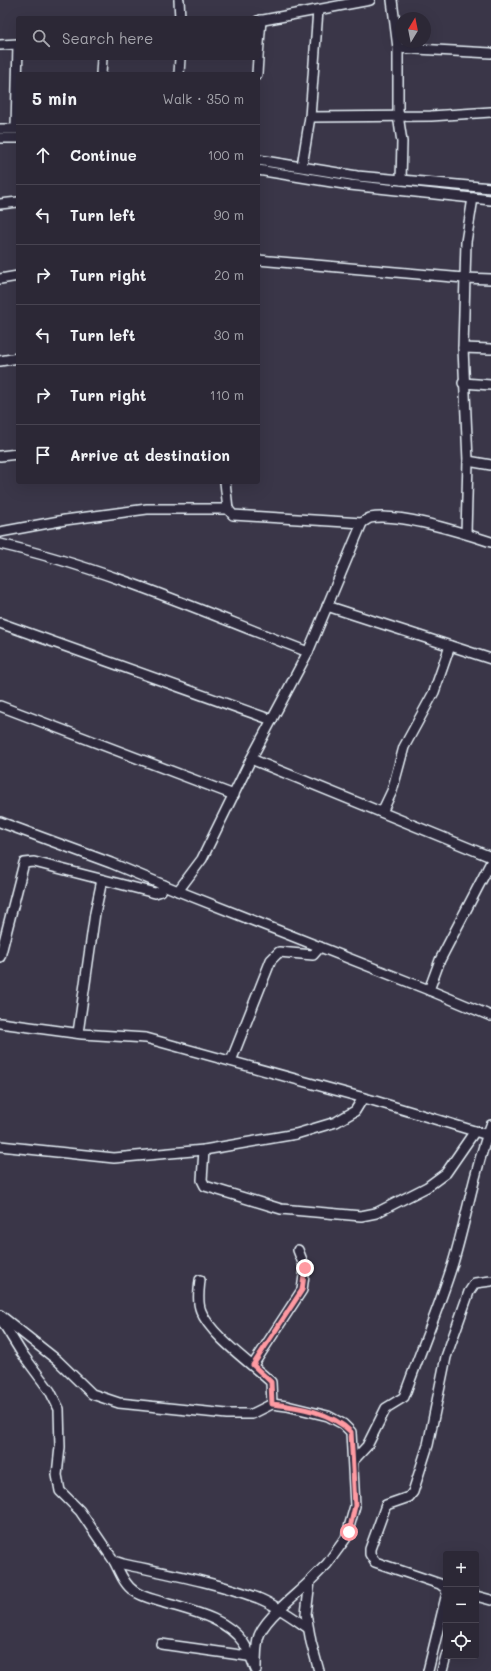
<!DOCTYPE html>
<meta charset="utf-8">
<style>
body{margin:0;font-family:Mali,sans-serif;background:#34303e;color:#f1f3f6}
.controls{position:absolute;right:12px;bottom:12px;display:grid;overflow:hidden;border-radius:4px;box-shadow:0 4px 16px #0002}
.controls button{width:36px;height:36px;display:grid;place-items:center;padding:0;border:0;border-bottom:1px solid #484451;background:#2c2836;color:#f1f3f6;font:20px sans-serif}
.compass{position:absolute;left:395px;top:12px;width:36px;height:36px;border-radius:50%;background:#2c2836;box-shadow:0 4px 16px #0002;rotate:10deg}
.stop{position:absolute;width:12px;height:12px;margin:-9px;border:3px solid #ff9aa2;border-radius:50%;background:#fff}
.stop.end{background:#ff9aa2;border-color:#fff;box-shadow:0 1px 4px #0008}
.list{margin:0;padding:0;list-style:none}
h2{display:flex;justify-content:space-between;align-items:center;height:52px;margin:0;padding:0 16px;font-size:17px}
h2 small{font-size:13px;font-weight:400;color:#a6a6ad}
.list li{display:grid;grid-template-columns:26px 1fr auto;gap:12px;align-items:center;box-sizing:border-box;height:60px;padding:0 16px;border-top:1px solid #484451}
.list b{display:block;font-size:15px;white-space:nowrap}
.list em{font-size:13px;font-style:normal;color:#a6a6ad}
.icon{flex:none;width:22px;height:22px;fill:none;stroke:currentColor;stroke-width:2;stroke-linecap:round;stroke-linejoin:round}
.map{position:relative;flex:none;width:491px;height:1671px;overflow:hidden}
.search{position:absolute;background:#2c2836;box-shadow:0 4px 16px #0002;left:16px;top:16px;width:244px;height:44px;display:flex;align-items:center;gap:10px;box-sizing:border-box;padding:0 14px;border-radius:4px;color:#a6a6ad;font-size:15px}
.panel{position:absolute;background:#2c2836;box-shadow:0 4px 16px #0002;left:16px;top:72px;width:244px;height:412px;border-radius:4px}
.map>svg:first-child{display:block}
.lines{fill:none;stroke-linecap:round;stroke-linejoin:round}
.minor-casing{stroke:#e8f1f8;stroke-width:12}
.minor{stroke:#2f2a3d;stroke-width:9}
.route{stroke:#ff9aa2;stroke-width:5}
</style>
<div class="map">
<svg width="491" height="1671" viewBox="0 0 491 1671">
<rect width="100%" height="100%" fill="#3a3648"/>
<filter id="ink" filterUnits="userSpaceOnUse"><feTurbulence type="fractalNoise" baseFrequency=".025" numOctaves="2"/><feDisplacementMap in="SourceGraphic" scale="8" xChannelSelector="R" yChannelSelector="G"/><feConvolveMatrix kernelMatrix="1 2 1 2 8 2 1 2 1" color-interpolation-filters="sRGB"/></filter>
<g filter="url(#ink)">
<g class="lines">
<g class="minor-casing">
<g id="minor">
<path d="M179,0L180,18"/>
<path d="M392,0L398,48V115L402,142L401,180"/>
<path d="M258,21L370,0"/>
<path d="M0,45L18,44"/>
<path d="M398,48L491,53"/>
<path d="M258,56L261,20"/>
<path d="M101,74L102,58"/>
<path d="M179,74L180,58"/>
<path d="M257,74L258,58"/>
<path d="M310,117L431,116L491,112"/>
<path d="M16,128L18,44"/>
<path d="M0,129H18"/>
<path d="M0,138H18"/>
<path d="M258,160L357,176L491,188"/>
<path d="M302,166L310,117L318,10"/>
<path d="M258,170L350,185L491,200"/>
<path d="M0,204L18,202"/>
<path d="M258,260L464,278L491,279"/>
<path d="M0,279L18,276"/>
<path d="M463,348L491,349"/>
<path d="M0,361L18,358"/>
<path d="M463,383L491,385"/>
<path d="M0,456L18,454"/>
<path d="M468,461L491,465"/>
<path d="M225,482L228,509L233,515L362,523"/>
<path d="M0,532L65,520L147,509H228"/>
<path d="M466,533L468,461L463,348L466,242L473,198"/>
<path d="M0,544C106,568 206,613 308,652"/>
<path d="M327,606L491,659"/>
<path d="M0,623L272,720"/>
<path d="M0,706L234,795"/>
<path d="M251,759L491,857"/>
<path d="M382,812L392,791L404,747L434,692L450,646"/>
<path d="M0,822L111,863L178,891L202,859L251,759L308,652L362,523C365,521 367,519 370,518C397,512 464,533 491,542"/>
<path d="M491,862L440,960L429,990L491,1016"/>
<path d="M178,891L429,990"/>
<path d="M0,957L24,863L34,862L155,893L161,891L164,885"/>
<path d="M0,1023L82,1034L146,1038L375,1101L491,1136"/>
<path d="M78,1033L95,913L102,880"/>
<path d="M231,1061L271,960L279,952L313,955L320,947"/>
<path d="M0,1146L114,1158L204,1150L296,1134L336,1122L355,1111L363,1098"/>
<path d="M204,1150L202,1180L205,1186L281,1209L361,1216L376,1213L427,1187L446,1173L475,1131"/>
<path d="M200,1280C199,1290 197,1302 201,1311C210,1335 252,1364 271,1382L272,1404"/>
<path d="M0,1315L57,1360L92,1394L119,1403L227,1414H252L272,1404L287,1406L328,1416L343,1424L351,1432L355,1506L346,1538L327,1564L310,1581L306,1614L311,1642L319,1671"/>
<path d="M0,1318L21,1352L50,1391L59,1409L60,1447L57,1475L60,1491L80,1511L114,1561L123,1564C169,1574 214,1582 258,1598C276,1605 292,1617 308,1628"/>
<path d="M253,1365L302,1290L305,1268L298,1250"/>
<path d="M353,1461L367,1446L386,1408L404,1397C420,1352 439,1308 453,1263C467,1217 474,1170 491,1125"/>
<path d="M114,1561C119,1570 124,1585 134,1591C142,1597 153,1599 162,1602C190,1611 225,1617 243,1642C249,1651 252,1661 256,1670"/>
<path d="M446,1591L445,1588L440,1584L375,1562L370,1554V1549L386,1505L409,1497L413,1492L428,1445L446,1357L469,1292L475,1283L491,1281"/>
<path d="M476,1596L491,1600"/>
<path d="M161,1644L255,1657"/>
<path d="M256,1668C256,1658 256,1648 258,1639C262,1620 295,1596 310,1581"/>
<path d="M428,1671L446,1597"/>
<path d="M442,1671L446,1656"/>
</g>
</g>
<use href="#minor" class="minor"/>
</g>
</g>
<g class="lines" filter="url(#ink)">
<path class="route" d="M305,1268L302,1290L253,1365L271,1382L272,1404C299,1407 331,1412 351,1432L355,1506L349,1532"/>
</g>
</svg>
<div class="controls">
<button>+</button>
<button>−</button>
<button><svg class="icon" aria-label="locate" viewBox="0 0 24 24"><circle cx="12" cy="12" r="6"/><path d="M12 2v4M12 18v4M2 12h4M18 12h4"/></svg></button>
</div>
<svg class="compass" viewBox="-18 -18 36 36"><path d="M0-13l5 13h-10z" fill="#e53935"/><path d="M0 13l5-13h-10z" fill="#a6a6ad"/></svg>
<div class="stop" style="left:349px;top:1532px"></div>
<div class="stop end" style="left:305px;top:1268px"></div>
<div class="search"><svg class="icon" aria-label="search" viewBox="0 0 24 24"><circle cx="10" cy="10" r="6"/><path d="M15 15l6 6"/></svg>Search here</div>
<section class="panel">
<h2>5 min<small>Walk · 350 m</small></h2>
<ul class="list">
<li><svg class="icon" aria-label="ahead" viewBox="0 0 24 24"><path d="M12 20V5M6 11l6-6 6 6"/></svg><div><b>Continue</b></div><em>100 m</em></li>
<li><svg class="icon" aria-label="left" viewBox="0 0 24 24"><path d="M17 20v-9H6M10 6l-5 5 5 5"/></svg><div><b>Turn left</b></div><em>90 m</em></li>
<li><svg class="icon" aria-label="right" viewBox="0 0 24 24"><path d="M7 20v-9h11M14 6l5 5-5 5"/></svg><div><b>Turn right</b></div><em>20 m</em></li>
<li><svg class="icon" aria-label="left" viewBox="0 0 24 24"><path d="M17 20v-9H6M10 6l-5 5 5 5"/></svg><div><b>Turn left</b></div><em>30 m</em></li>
<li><svg class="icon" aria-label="right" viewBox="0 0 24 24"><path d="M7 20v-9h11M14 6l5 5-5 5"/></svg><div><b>Turn right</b></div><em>110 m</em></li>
<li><svg class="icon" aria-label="arrive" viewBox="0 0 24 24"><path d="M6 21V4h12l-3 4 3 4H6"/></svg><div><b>Arrive at destination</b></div></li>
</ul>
</section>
</div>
